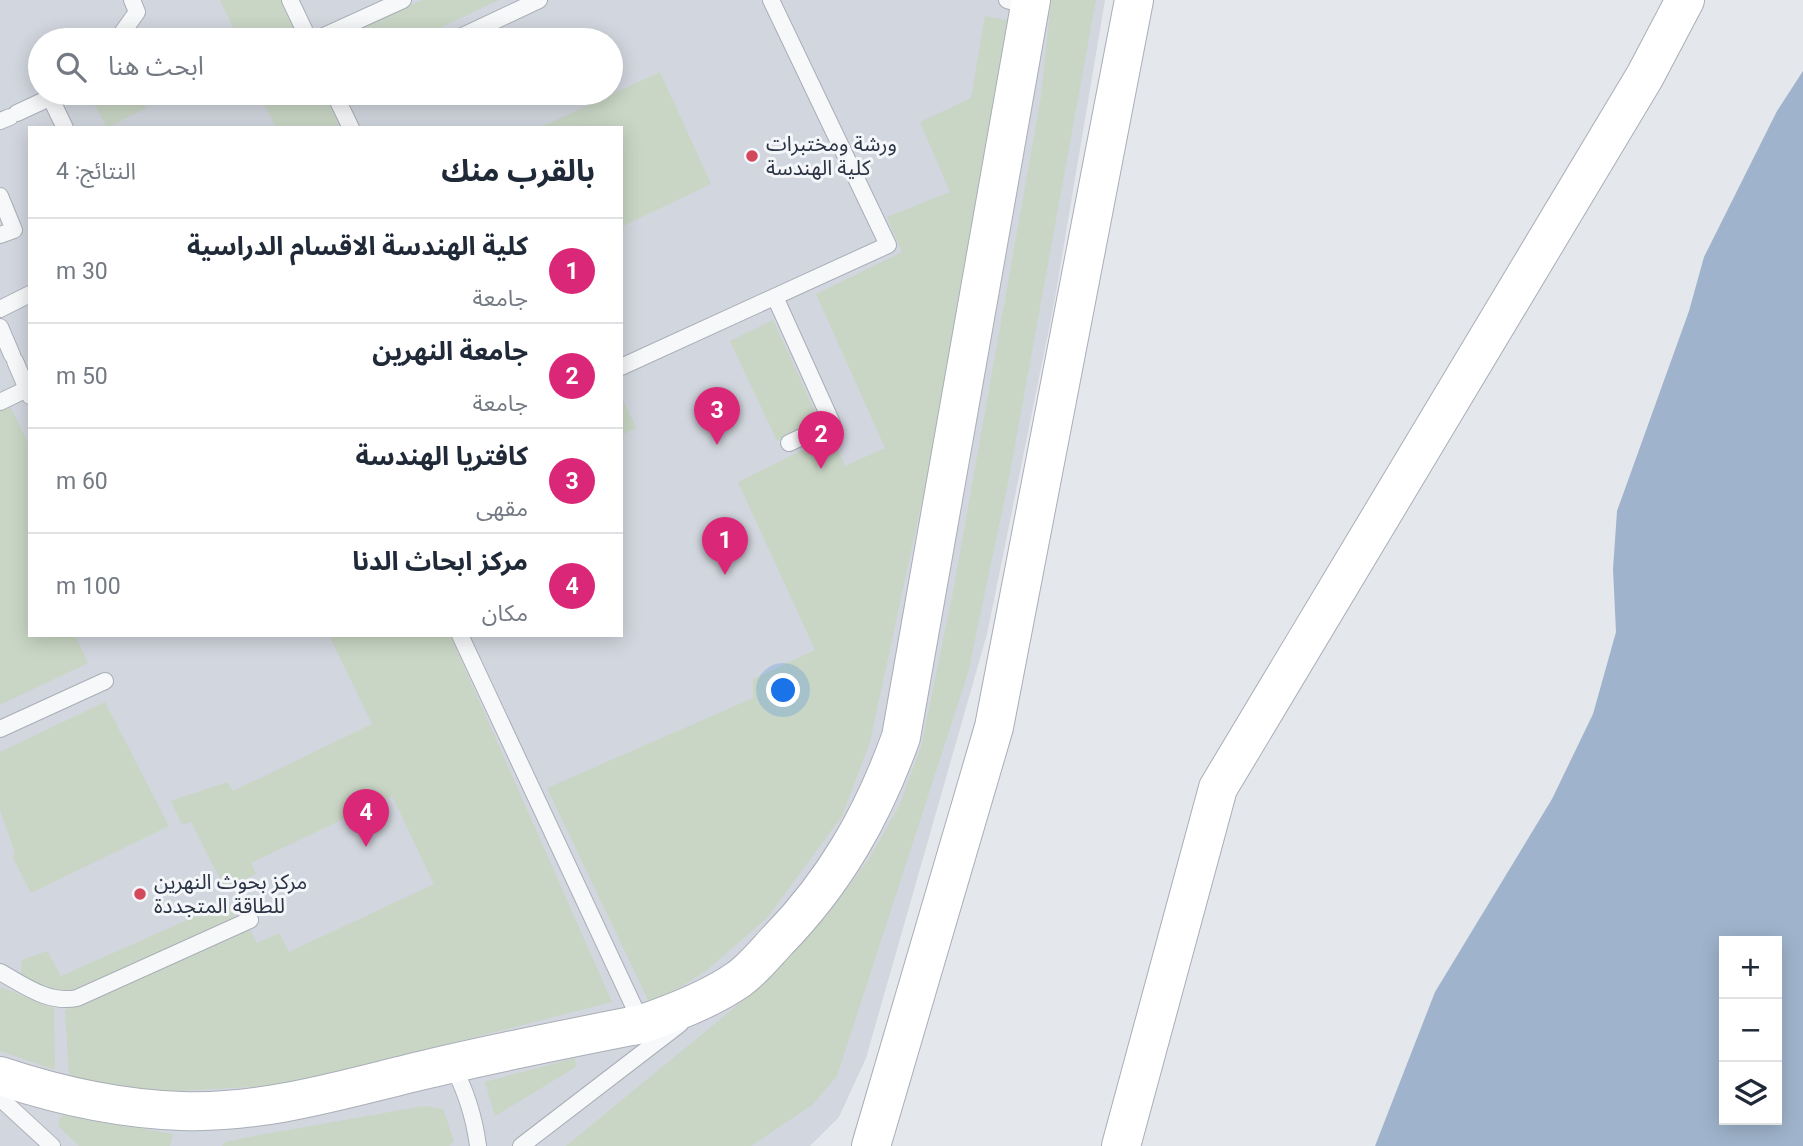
<!DOCTYPE html>
<html lang="ar">
<meta charset="utf-8">
<style>
body{margin:0;font-family:Roboto,"Noto Sans Arabic",sans-serif;background:#f6f6f7;color:#1f2937;direction:rtl}
.controls{position:absolute;right:21px;bottom:21px;display:grid;overflow:hidden;border-radius:0px;box-shadow:0 4px 18px #0003}
.controls button{width:63px;height:63px;display:grid;place-items:center;padding:0;border:0;border-bottom:2px solid #e0e1e3;background:#fff;color:#1f2937;font:35px sans-serif}
.you{position:absolute;left:784px;top:691px;width:24px;height:24px;margin:-18px;border:5px solid #fff;border-radius:50%;background:#1a73e8;box-shadow:0 0 0 10px #1a73e833}
.badge{display:grid;place-items:center;width:46px;height:46px;border-radius:50%;background:#db2777;color:#fff;font-size:23px;font-weight:700}
.pin{position:absolute;translate:-50% -58px;filter:drop-shadow(0 2px 4px #0008)}
.pin::after{content:'';position:absolute;top:37px;width:24px;height:21px;background:inherit;clip-path:polygon(0 0,100% 0,50% 100%)}
.list{margin:0;padding:0;list-style:none}
h2{display:flex;justify-content:space-between;align-items:center;height:91px;margin:0;padding:0 28px;font-size:30px}
h2 small{font-size:23px;font-weight:400;color:#747a83}
.list li{display:grid;grid-template-columns:46px 1fr auto;gap:21px;align-items:center;box-sizing:border-box;height:105px;padding:0 28px;border-top:2px solid #e0e1e3}
.list b{display:block;font-size:26px;white-space:nowrap}
.list p{margin:0;font-size:23px;white-space:nowrap;color:#747a83}
.list em{font-size:23px;font-style:normal;color:#747a83}
.icon{flex:none;width:38px;height:38px;fill:none;stroke:currentColor;stroke-width:2;stroke-linecap:round;stroke-linejoin:round}
.map{position:relative;flex:none;width:1803px;height:1146px;overflow:hidden;direction:ltr}
.search{position:absolute;background:#fff;box-shadow:0 4px 18px #0003;left:28px;top:28px;width:595px;height:77px;display:flex;align-items:center;gap:18px;box-sizing:border-box;padding:0 24px;border-radius:38px;color:#747a83;font-size:26px}
.panel{position:absolute;background:#fff;box-shadow:0 4px 18px #0003;left:28px;top:126px;width:595px;height:511px;border-radius:0px;direction:rtl}
.map>svg:first-child{display:block}
.built{fill:#d2d6de;fill-rule:evenodd}
.green{fill:#c9d6c5}
.water{fill:#9fb4cc;fill-rule:evenodd}
.lines{fill:none;stroke-linecap:round;stroke-linejoin:round}
.lane-casing{stroke:#a9aeb7;stroke-width:18}
.secondary-casing{stroke:#a9aeb7;stroke-width:40}
.lane{stroke:#f7f8fa;stroke-width:16}
.secondary{stroke:#fff;stroke-width:38}
.poi-dot{fill:#d1495b;stroke:#f4f6f9;stroke-width:2.5}
.labels{text-anchor:middle;dominant-baseline:central;stroke-width:6;stroke-linejoin:round;paint-order:stroke}
.poi-label{font-size:21px;fill:#2b3445;stroke:#f4f6f9;text-anchor:start}
</style>
<div class="map">
<svg width="1803" height="1146" viewBox="0 0 1803 1146">
<rect width="100%" height="100%" fill="#e4e7ec"/>
<path class="built" d="M0,0H1105L1054,304L987,634L866,1058L839,1117L810,1146H0ZM40,40H611V93H40ZM30,128H621V635H30Z"/>
<g class="green">
<path d="M220,0H281L300,40H239Z"/>
<path d="M422,0H499L414,40H337Z"/>
<path d="M1051,0H1096L1009,478L968,673L837,1076L812,1105L751,1146H566L734,1008L825,918L869,859L899,806L921,747L953,592L1041,97Z"/>
<path d="M985,16L1011,21L932,454L870,742L842,816L767,918L707,970L679,988L649,1002L547,788L753,698V679L815,650L738,482L831,436L845,466L885,448L816,294L902,252L887,217L950,192L920,122L971,98Z"/>
<path d="M660,72L711,184L621,227V128H539Z"/>
<path d="M95,93H138L146,108L107,128L90,96Z"/>
<path d="M259,93H324L340,128H276Z"/>
<path d="M773,320L820,422L777,441L730,341Z"/>
<path d="M621,395L636,428L621,435Z"/>
<path d="M9,404L30,447V635H75L88,663L0,705V408Z"/>
<path d="M329,635H450L612,1002L288,1085L157,1092L69,1078L65,1010L250,930L257,943L279,933L289,952L434,884L392,796L251,863L256,874L225,889L191,822L182,825L171,801L227,782L233,791L372,724Z"/>
<path d="M105,702L169,826L31,893L13,858L15,853L0,810V752Z"/>
<path d="M228,902L235,918L61,998L21,977L22,960L47,951L61,976Z"/>
<path d="M0,987L54,1008L55,1070L0,1051Z"/>
<path d="M575,1058L576,1067L495,1116L485,1082Z"/>
<path d="M424,1106L443,1109L454,1141L449,1146H222L225,1142L249,1137Z"/>
<path d="M63,1115L173,1134L170,1146H79L59,1127L58,1120Z"/>
</g>
<path class="water" d="M1803,71V1146H1375L1435,992L1552,799L1593,714L1616,632L1613,569L1617,511L1689,311L1704,257L1777,111ZM1777,941V1120H1724V941Z"/>
<g class="lines">
<g class="lane-casing">
<g id="lane">
<path d="M290,0L309,40"/>
<path d="M1007,0L1031,7"/>
<path d="M117,40L137,12L132,0"/>
<path d="M315,40L403,0"/>
<path d="M454,40L539,0"/>
<path d="M334,93L351,128"/>
<path d="M50,97L65,128"/>
<path d="M17,113L60,93"/>
<path d="M0,121L10,117"/>
<path d="M0,196L14,230L0,235"/>
<path d="M775,297L832,423L789,443"/>
<path d="M0,309L30,294"/>
<path d="M0,327L12,355"/>
<path d="M15,361L30,396"/>
<path d="M621,367L888,245L771,0"/>
<path d="M0,402L27,389"/>
<path d="M460,635L642,1024"/>
<path d="M0,729L105,681"/>
<path d="M0,972C24,985 48,1004 77,998L250,920"/>
<path d="M451,1063C466,1090 474,1115 478,1146"/>
<path d="M0,1098L52,1146"/>
<path d="M521,1146L680,1024"/>
</g>
</g>
<g class="secondary-casing">
<g id="secondary">
<path d="M0,1076C60,1096 119,1109 182,1111C266,1114 347,1088 428,1069C499,1052 571,1038 642,1024C674,1013 711,999 739,979C753,969 765,954 777,941C835,882 873,815 901,737L1031,0"/>
<path d="M871,1146L994,727L1134,0"/>
<path d="M1121,1146L1218,788L1645,76L1685,0"/>
</g>
</g>
<use href="#lane" class="lane"/>
<use href="#secondary" class="secondary"/>
</g>
<g class="poi-dot">
<circle cx="752" cy="156" r="7"/>
<circle cx="140" cy="894" r="7"/>
</g>
<g class="labels">
<g class="poi-label">
<text x="766" y="144">ورشة ومختبرات<tspan x="766" dy="24">كلية الهندسة</tspan></text>
<text x="154" y="882">مركز بحوث النهرين<tspan x="154" dy="24">للطاقة المتجددة</tspan></text>
</g>
</g>
</svg>
<div class="controls">
<button>+</button>
<button>−</button>
<button><svg class="icon" aria-label="layers" viewBox="0 0 24 24"><path d="M12 4l9 5-9 5-9-5zM3 14l9 5 9-5"/></svg></button>
</div>
<div class="you"></div>
<div class="pin badge" style="left:725px;top:575px">1</div>
<div class="pin badge" style="left:821px;top:469px">2</div>
<div class="pin badge" style="left:717px;top:445px">3</div>
<div class="pin badge" style="left:366px;top:847px">4</div>
<div class="search"><svg class="icon" aria-label="search" viewBox="0 0 24 24"><circle cx="10" cy="10" r="6"/><path d="M15 15l6 6"/></svg>ابحث هنا</div>
<section class="panel">
<h2>بالقرب منك<small>النتائج: 4</small></h2>
<ul class="list">
<li><span class="badge">1</span><div><b>كلية الهندسة الاقسام الدراسية</b><p>جامعة</p></div><em>30 m</em></li>
<li><span class="badge">2</span><div><b>جامعة النهرين</b><p>جامعة</p></div><em>50 m</em></li>
<li><span class="badge">3</span><div><b>كافتريا الهندسة</b><p>مقهى</p></div><em>60 m</em></li>
<li><span class="badge">4</span><div><b>مركز ابحاث الدنا</b><p>مكان</p></div><em>100 m</em></li>
</ul>
</section>
</div>
